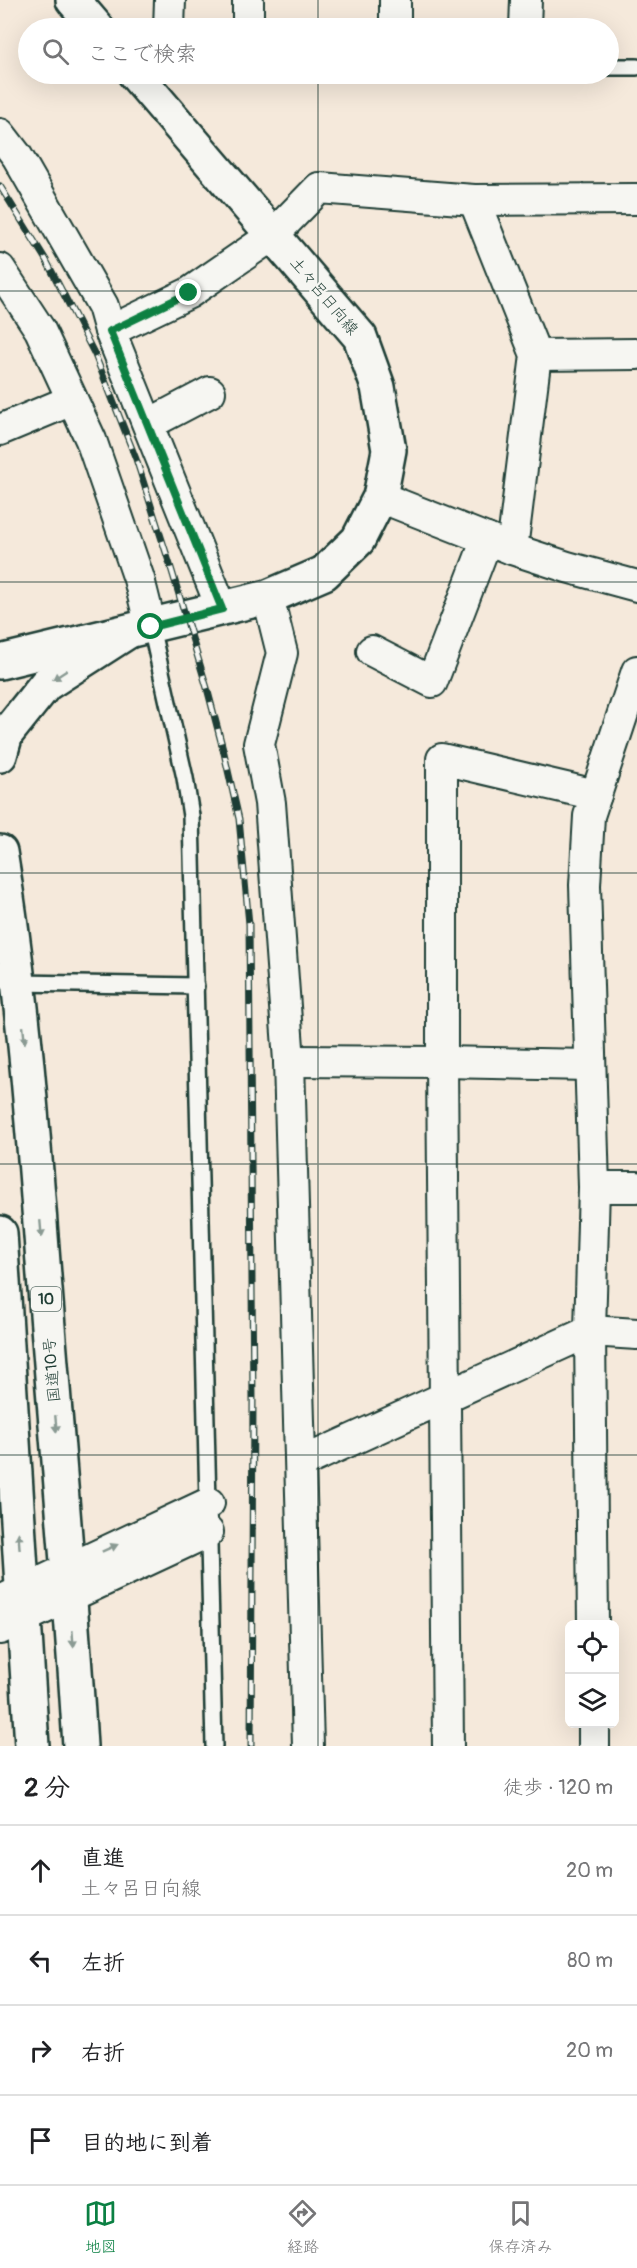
<!DOCTYPE html>
<html lang="ja">
<meta charset="utf-8">
<style>
body{margin:0;font-family:Pangolin,"Klee One",sans-serif;background:#f6f6f6;color:#202124}
.controls{position:absolute;right:18px;bottom:18px;display:grid;overflow:hidden;border-radius:9px;box-shadow:0 6px 24px #0002}
.controls button{width:54px;height:54px;display:grid;place-items:center;padding:0;border:0;border-bottom:2px solid #e0e0e0;background:#fff;color:#202124;font:30px sans-serif}
.stop{position:absolute;width:18px;height:18px;margin:-14px;border:4px solid #0b8043;border-radius:50%;background:#fff}
.stop.end{background:#0b8043;border-color:#fff;box-shadow:0 2px 6px #0008}
.list{margin:0;padding:0;list-style:none}
h2{display:flex;justify-content:space-between;align-items:center;height:78px;margin:0;padding:0 24px;font-size:26px}
h2 small{font-size:20px;font-weight:400;color:#757577}
.list li{display:grid;grid-template-columns:39px 1fr auto;gap:18px;align-items:center;box-sizing:border-box;height:90px;padding:0 24px;border-top:2px solid #e0e0e0}
.list b{display:block;font-size:22px;white-space:nowrap}
.list p{margin:0;font-size:20px;white-space:nowrap;color:#757577}
.list em{font-size:20px;font-style:normal;color:#757577}
.icon{flex:none;width:33px;height:33px;fill:none;stroke:currentColor;stroke-width:2;stroke-linecap:round;stroke-linejoin:round}
.map{position:relative;flex:none;width:637px;height:1746px;overflow:hidden}
.search{position:absolute;background:#fff;box-shadow:0 6px 24px #0002;left:18px;right:18px;top:18px;height:66px;display:flex;align-items:center;gap:15px;box-sizing:border-box;padding:0 21px;border-radius:33px;color:#757577;font-size:22px}
.sheet{height:438px;background:#fff}
nav{display:flex;justify-content:space-around;align-items:center;box-sizing:border-box;height:84px;border-top:2px solid #e0e0e0;background:#fff;font-size:16px;color:#757577}
nav a{display:grid;justify-items:center;gap:3px}
nav .on{color:#0b8043}
.map>svg:first-child{display:block}
.lines{fill:none;stroke-linecap:round;stroke-linejoin:round}
.lane-casing{stroke:#1f3d34;stroke-width:20}
.street-casing{stroke:#1f3d34;stroke-width:34}
.secondary-casing{stroke:#1f3d34;stroke-width:38}
.highway-casing{stroke:#1f3d34;stroke-width:38}
.lane{stroke:#f6f6f2;stroke-width:15}
.street{stroke:#f6f6f2;stroke-width:30}
.secondary{stroke:#f6f6f2;stroke-width:33}
.highway{stroke:#f6f6f2;stroke-width:33}
.rail-casing{stroke:#1f3d34;stroke-width:7}
.rail{stroke:#f6f6f2;stroke-width:4.5;stroke-dasharray:14;stroke-linecap:butt}
.oneway{fill:#8a9a93}
.route{stroke:#0b8043;stroke-width:8}
.grid{fill:none;stroke:#1f3d34;stroke-width:1.5;stroke-opacity:0.55}
.labels{text-anchor:middle;dominant-baseline:central;stroke-width:4.5;stroke-linejoin:round;paint-order:stroke}
.shield{fill:#f6f6f2;stroke:#60746d;stroke-width:1.5}
.shield-label{font-size:15px;font-weight:bold;fill:#1f3d34}
.street-label{font-size:16px;fill:#1f3d34;stroke:#f6f6f2}
</style>
<div class="map">
<svg width="637" height="1746" viewBox="0 0 637 1746">
<rect width="100%" height="100%" fill="#f5e9db"/>
<filter id="ink" filterUnits="userSpaceOnUse"><feTurbulence type="fractalNoise" baseFrequency=".0167" numOctaves="2"/><feDisplacementMap in="SourceGraphic" scale="12" xChannelSelector="R" yChannelSelector="G"/><feConvolveMatrix kernelMatrix="1 2 1 2 8 2 1 2 1" color-interpolation-filters="sRGB"/></filter>
<g filter="url(#ink)">
<g class="lines">
<g class="lane-casing">
<g id="lane">
<path d="M608,67H637"/>
<path d="M151,627L185,778L191,816L214,1746"/>
<path d="M18,983L196,986"/>
</g>
</g>
<g class="street-casing">
<g id="street">
<path d="M248,0V28"/>
<path d="M169,28L170,0"/>
<path d="M395,28V0"/>
<path d="M525,28L526,0"/>
<path d="M0,134L17,156L103,306L110,331L222,609"/>
<path d="M474,200L536,355L512,549"/>
<path d="M0,269L40,330L91,440L139,579L151,627"/>
<path d="M110,331L189,293L273,235L319,188L474,200L637,199"/>
<path d="M536,355L637,354"/>
<path d="M149,424L210,392"/>
<path d="M0,430L72,400"/>
<path d="M380,497L512,549L567,567L637,586"/>
<path d="M268,597L282,653L259,744L270,803L289,1061L308,1746"/>
<path d="M372,651L432,682L487,539"/>
<path d="M289,1061L442,1062L589,1065"/>
<path d="M594,1187H637"/>
<path d="M301,1463L590,1331L637,1334"/>
<path d="M0,1601L209,1503"/>
<path d="M593,1624L590,1331L594,1187L585,885L589,816L637,671"/>
<path d="M0,1629L208,1532"/>
<path d="M594,1724V1746"/>
<path d="M448,1746L442,1062V759L596,795"/>
</g>
</g>
<g class="secondary-casing">
<g id="secondary">
<path d="M73,0L97,28"/>
<path d="M0,662L268,597L324,573L358,540L380,497L389,450L378,387L360,337L135,74"/>
</g>
</g>
<g class="highway-casing">
<g id="highway">
<path d="M0,755L6,734L46,684L127,632"/>
<path d="M0,852C24,997 34,1143 45,1289C57,1442 71,1594 80,1746"/>
<path d="M0,1233L32,1746"/>
</g>
</g>
<use href="#lane" class="lane"/>
<use href="#street" class="street"/>
<use href="#secondary" class="secondary"/>
<use href="#highway" class="highway"/>
<g class="rail-casing">
<path id="rail" d="M0,186L46,260L95,355L136,459L171,568L207,688L224,753L239,819L249,924L253,1401L251,1746"/>
</g>
<use href="#rail" class="rail"/>
</g>
<defs><path id="oneway-solid" d="M-6-.8H1V-3.2L6.5 0L1 3.2V.8H-6Z" transform="scale(1.5)"/></defs>
<g class="oneway">
<use href="#oneway-solid" transform="translate(60 675) rotate(147)"/>
<use href="#oneway-solid" transform="translate(24 1035) rotate(84)"/>
<use href="#oneway-solid" transform="translate(41 1229) rotate(85)"/>
<use href="#oneway-solid" transform="translate(56 1424) rotate(85)"/>
<use href="#oneway-solid" transform="translate(19 1541) rotate(-94)"/>
<use href="#oneway-solid" transform="translate(110 1548) rotate(-24)"/>
<use href="#oneway-solid" transform="translate(73 1639) rotate(86)"/>
</g>
</g>
<g class="lines" filter="url(#ink)">
<path class="route" d="M151,627L222,609L110,331L189,293"/>
</g>
<path class="grid" d="M318,0V28M318,74V1746M0,291H637M0,582H637M0,873H637M0,1164H637M0,1455H637"/>
<g class="labels">
<rect class="shield" x="31" y="1287" width="30" height="24" rx="4.5"/>
<g class="shield-label">
<text x="46" y="1299">10</text>
</g>
<g class="street-label">
<text transform="translate(324 296) rotate(50)">土々呂日向線</text>
<text transform="translate(52 1370) rotate(-95)">国道10号</text>
</g>
</g>
</svg>
<div class="controls">
<button><svg class="icon" aria-label="locate" viewBox="0 0 24 24"><circle cx="12" cy="12" r="6"/><path d="M12 2v4M12 18v4M2 12h4M18 12h4"/></svg></button>
<button><svg class="icon" aria-label="layers" viewBox="0 0 24 24"><path d="M12 4l9 5-9 5-9-5zM3 14l9 5 9-5"/></svg></button>
</div>
<div class="stop" style="left:151px;top:627px"></div>
<div class="stop end" style="left:189px;top:293px"></div>
<div class="search"><svg class="icon" aria-label="search" viewBox="0 0 24 24"><circle cx="10" cy="10" r="6"/><path d="M15 15l6 6"/></svg>ここで検索</div>
</div>
<section class="sheet">
<h2>2 分<small>徒歩 · 120 m</small></h2>
<ul class="list">
<li><svg class="icon" aria-label="ahead" viewBox="0 0 24 24"><path d="M12 20V5M6 11l6-6 6 6"/></svg><div><b>直進</b><p>土々呂日向線</p></div><em>20 m</em></li>
<li><svg class="icon" aria-label="left" viewBox="0 0 24 24"><path d="M17 20v-9H6M10 6l-5 5 5 5"/></svg><div><b>左折</b></div><em>80 m</em></li>
<li><svg class="icon" aria-label="right" viewBox="0 0 24 24"><path d="M7 20v-9h11M14 6l5 5-5 5"/></svg><div><b>右折</b></div><em>20 m</em></li>
<li><svg class="icon" aria-label="arrive" viewBox="0 0 24 24"><path d="M6 21V4h12l-3 4 3 4H6"/></svg><div><b>目的地に到着</b></div></li>
</ul>
</section>
<nav>
<a class="on"><svg class="icon" aria-label="map" viewBox="0 0 24 24"><path d="M3 6l6-2 6 2 6-2v14l-6 2-6-2-6 2zM9 4v14M15 6v14"/></svg>地図</a>
<a><svg class="icon" aria-label="directions" viewBox="0 0 24 24"><path d="M12 3l9 9-9 9-9-9zM9 14v-3h6M13 9l2 2-2 2"/></svg>経路</a>
<a><svg class="icon" aria-label="saved" viewBox="0 0 24 24"><path d="M7 4h10v16l-5-4-5 4z"/></svg>保存済み</a>
</nav>
